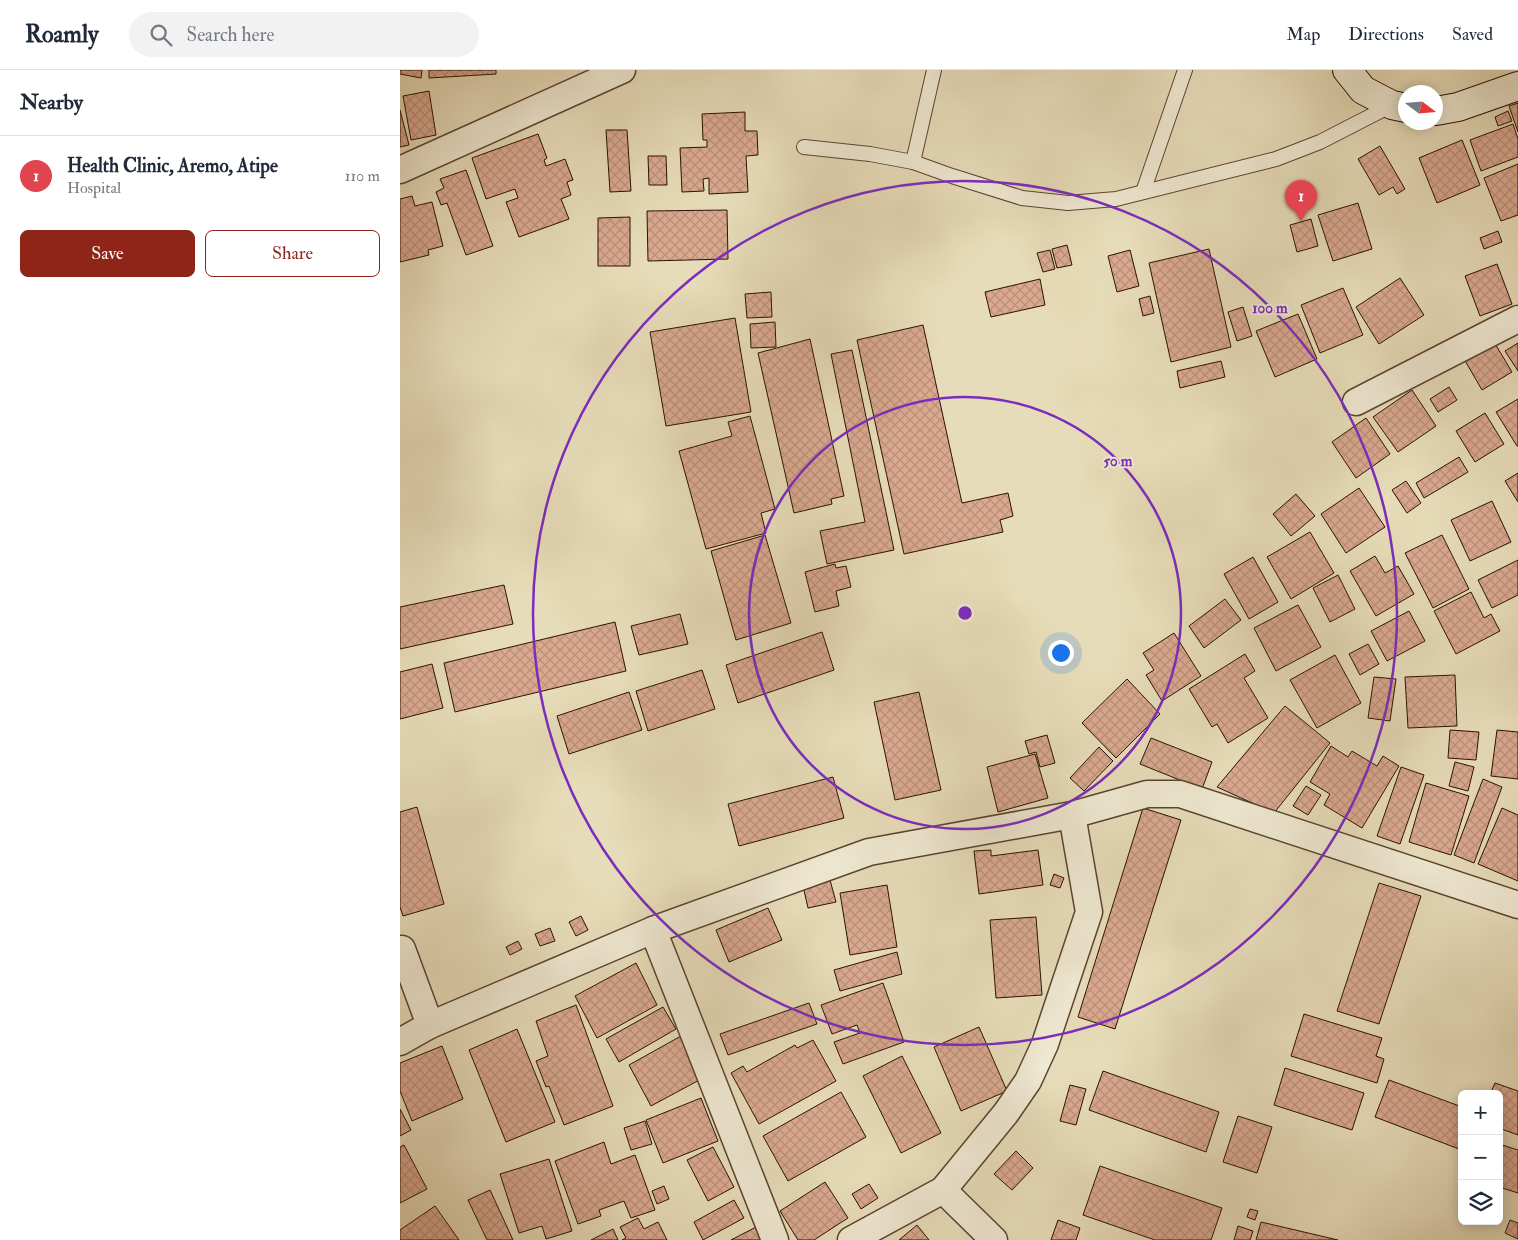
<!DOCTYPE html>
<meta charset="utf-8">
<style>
body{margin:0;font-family:"IM FELL Double Pica",serif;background:#f2f2f3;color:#1f2937}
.controls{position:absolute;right:15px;bottom:15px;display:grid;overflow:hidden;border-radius:8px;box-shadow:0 2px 12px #0003}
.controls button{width:45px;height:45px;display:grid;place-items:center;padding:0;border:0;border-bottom:1px solid #e0e1e3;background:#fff;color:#1f2937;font:25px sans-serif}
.compass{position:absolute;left:998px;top:15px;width:45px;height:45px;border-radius:50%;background:#fff;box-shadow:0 2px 12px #0003;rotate:106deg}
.you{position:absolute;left:660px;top:582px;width:18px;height:18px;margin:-12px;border:4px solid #fff;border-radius:50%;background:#1a73e8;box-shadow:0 0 0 8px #1a73e833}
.badge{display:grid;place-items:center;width:32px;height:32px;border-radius:50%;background:#8f2418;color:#fff;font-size:16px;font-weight:700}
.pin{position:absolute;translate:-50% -41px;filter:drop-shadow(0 1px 2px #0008)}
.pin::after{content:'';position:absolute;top:26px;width:18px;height:15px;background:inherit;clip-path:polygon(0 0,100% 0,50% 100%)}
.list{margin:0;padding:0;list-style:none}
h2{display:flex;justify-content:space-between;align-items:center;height:65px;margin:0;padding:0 20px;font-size:21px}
h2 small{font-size:16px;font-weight:400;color:#747a83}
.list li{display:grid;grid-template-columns:32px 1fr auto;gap:15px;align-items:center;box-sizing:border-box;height:80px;padding:0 20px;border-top:1px solid #e0e1e3}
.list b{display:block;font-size:19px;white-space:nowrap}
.list p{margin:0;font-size:16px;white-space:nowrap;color:#747a83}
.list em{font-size:16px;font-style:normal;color:#747a83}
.actions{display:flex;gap:10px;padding:15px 20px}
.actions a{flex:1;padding:11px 0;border:1px solid #8f2418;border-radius:8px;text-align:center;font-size:18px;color:#8f2418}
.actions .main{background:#8f2418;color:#fff}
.icon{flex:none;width:28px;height:28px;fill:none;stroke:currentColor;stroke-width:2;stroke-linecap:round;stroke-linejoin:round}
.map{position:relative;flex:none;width:1118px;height:1170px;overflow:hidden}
header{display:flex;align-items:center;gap:30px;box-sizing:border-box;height:70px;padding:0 25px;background:#fff;border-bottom:1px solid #e0e1e3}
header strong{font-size:24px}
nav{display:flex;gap:28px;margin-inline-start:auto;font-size:18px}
.search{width:350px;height:45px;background:#f2f2f3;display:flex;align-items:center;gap:12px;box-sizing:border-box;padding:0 18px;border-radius:28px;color:#747a83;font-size:19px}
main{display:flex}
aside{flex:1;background:#fff}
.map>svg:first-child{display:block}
.building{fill:url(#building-cross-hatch);stroke:#2a1103}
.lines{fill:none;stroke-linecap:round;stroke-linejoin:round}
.lane-casing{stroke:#594430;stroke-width:16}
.street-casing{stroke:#594430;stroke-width:29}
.secondary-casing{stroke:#2a1103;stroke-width:30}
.lane{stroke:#efe8d2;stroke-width:14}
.street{stroke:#efe8d2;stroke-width:26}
.secondary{stroke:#efe8d2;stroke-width:28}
.ring{fill:none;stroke:#7b2cbf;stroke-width:2.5}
.centre{fill:#7b2cbf;stroke:#efe8d2;stroke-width:2.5}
.ring-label{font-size:15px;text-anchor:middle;font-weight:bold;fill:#7b2cbf;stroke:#efe8d2;stroke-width:4;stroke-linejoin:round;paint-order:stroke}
</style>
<header>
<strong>Roamly</strong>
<div class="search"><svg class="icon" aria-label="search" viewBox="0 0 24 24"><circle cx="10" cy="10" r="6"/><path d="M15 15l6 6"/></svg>Search here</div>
<nav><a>Map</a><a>Directions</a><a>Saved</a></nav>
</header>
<main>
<aside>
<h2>Nearby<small></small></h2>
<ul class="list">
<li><span class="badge" style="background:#e0444e">1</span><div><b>Health Clinic, Aremo, Atipe</b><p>Hospital</p></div><em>110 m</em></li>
</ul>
<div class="actions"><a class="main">Save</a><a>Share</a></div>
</aside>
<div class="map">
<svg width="1118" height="1170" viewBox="0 0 1118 1170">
<defs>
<pattern id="building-cross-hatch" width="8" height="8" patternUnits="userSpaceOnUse" patternTransform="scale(1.25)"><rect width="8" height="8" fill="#daa990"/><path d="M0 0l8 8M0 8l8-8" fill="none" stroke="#bb907b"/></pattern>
</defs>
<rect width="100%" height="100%" fill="#e7dcb9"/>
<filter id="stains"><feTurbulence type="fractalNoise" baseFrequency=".004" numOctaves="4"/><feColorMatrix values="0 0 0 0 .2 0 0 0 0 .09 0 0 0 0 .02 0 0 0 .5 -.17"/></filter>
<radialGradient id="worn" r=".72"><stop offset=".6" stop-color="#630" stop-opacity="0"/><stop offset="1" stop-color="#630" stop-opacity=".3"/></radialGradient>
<g class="building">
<path d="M0,0H22L21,8L0,4Z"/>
<path d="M29,0H96V4L29,8Z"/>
<path d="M29,21L36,65L11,70L3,26Z"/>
<path d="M1118,33V62L1109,36Z"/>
<path d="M0,40L9,75L0,77Z"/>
<path d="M1108,41L1112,51L1098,56L1095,47Z"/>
<path d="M345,42V61H357L358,85L346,86L348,122L309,124V108L303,109L304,121L282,122L280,78L307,77V70H303L302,44Z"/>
<path d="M1113,54L1118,69V87L1081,101L1070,70Z"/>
<path d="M206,60H227L231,121L210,122Z"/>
<path d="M138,64L147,88L144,90L146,96L165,89L173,110L167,112L171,125L161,129L169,149L119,167L106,132L118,128L115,119L86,129L72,88Z"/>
<path d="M1062,70L1080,115L1037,133L1019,88Z"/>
<path d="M980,76L1005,119L997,124L993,117L979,125L958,89Z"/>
<path d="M248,86H266L267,115H249Z"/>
<path d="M1118,94V145L1101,151L1084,108Z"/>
<path d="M66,100L93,176L66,185L47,133L41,135L36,122L44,118L40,109Z"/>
<path d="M12,126L15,136L32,132L43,176L28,180L29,185L0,192V129Z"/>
<path d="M958,133L972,179L933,191L918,145Z"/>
<path d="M327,140L328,189L248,191L247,141Z"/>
<path d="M230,147V196H198V148Z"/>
<path d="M911,149L918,176L897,182L890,155Z"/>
<path d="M1098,161L1102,172L1084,179L1080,168Z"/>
<path d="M667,175L672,195L657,198L652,179Z"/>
<path d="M809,179L831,277L771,292L749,193Z"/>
<path d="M650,180L655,199L643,202L637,183Z"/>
<path d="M730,180L739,216L717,222L708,186Z"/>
<path d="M1097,194L1112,234L1080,246L1065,206Z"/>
<path d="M1000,208L1024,245L979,274L956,237Z"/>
<path d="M640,209L645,235L591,247L585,222Z"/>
<path d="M943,218L963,265L920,283L901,235Z"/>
<path d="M371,222L372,247L347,248L345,224Z"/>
<path d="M750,226L754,243L743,246L739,229Z"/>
<path d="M843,237L852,266L837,271L828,242Z"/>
<path d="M898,244L917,289L875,307L856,261Z"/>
<path d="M335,248L351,342L266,356L250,262Z"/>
<path d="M375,252L376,277L351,278L350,254Z"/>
<path d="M523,255L562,433L608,423L613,446L600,450L603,462L504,484L457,270Z"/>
<path d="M410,269L444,426L431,429L432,434L394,443L358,283Z"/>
<path d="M1094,272L1112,302L1082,320L1064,289Z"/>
<path d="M1118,273V301L1105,281Z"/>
<path d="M452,280L494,480L427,494L420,461L465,452L431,284Z"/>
<path d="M821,291L825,307L780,318L777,301Z"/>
<path d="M1049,317L1057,330L1038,342L1030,329Z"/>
<path d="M1012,320L1036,356L998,382L973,347Z"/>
<path d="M1118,329V376H1117L1096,342Z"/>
<path d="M1085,343L1104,374L1075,392L1056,361Z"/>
<path d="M350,346L375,439L361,443L366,463L306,479L279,381L332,366L328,352Z"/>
<path d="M966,348L990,384L956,408L932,372Z"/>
<path d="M1059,387L1068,402L1024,428L1016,413Z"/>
<path d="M1118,403V432L1105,411Z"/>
<path d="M1006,411L1021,433L1007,443L992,420Z"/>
<path d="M959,418L985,457L946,483L921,444Z"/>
<path d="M896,424L915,446L891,466L873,444Z"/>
<path d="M1092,431L1111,472L1070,491L1051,450Z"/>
<path d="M910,462L934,503L891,529L867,487Z"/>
<path d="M365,465L391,553L336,570L311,481Z"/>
<path d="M1042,465L1069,519L1033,538L1005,483Z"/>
<path d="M975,486L985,503L998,496L1014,524L976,546L950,501Z"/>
<path d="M853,487L878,532L849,549L824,504Z"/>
<path d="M1118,490V525L1092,538L1078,510Z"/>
<path d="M435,494L436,498L446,496L451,517L436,521L439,536L415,542L405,502Z"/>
<path d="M938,505L955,539L930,552L913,518Z"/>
<path d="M104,515L113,554L0,579V537Z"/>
<path d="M1071,522L1084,548L1091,544L1100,561L1056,584L1034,541Z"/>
<path d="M825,529L841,550L804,578L789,556Z"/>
<path d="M898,535L921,577L876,601L854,558Z"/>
<path d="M1009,541L1025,571L987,591L971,561Z"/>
<path d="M280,544L288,574L239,585L231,556Z"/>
<path d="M215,552L226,601L55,642L44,593Z"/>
<path d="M422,562L434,600L338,633L326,595Z"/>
<path d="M774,563L801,606L762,631L746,605L754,600L743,583Z"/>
<path d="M968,574L979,594L960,605L949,584Z"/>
<path d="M845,584L855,601L844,608L868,648L828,673L817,654L812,657L789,619Z"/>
<path d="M935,585L961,633L917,658L890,610Z"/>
<path d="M32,594L43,638L0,649V602Z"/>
<path d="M302,600L315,639L248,661L236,621Z"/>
<path d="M1055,605L1057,656L1008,658L1005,607Z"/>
<path d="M974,607L996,609L990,651L968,648Z"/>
<path d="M727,609L760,644L716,688L682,653Z"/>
<path d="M229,622L242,660L169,684L157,646Z"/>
<path d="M519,622L541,720L495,730L474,632Z"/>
<path d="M885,636L930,673L874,743L817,717Z"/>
<path d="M1050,660L1079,662L1076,690L1048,688Z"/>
<path d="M1097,660L1118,662V709L1091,706Z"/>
<path d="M647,665L655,693L640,697L636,682L629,684L625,671Z"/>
<path d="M751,668L812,692L802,719L740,694Z"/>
<path d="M931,676L948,687L952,681L977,696L983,686L999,696L962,758L924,735L930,724L910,712Z"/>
<path d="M699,677L713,691L684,721L670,708Z"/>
<path d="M635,684L648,728L598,742L587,697Z"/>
<path d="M1055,692L1074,697L1068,721L1049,716Z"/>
<path d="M1001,697L1024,705L1000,774L977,766Z"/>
<path d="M433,707L444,748L339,776L328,734Z"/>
<path d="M1083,709L1102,717L1074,793L1054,785Z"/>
<path d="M1026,713L1069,726L1051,785L1009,772Z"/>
<path d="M906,716L921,725L908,745L893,736Z"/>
<path d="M17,737L44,834L3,846L0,837V742Z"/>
<path d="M743,738L781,750L715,959L678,947Z"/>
<path d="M1102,738L1118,745V811L1078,794Z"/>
<path d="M591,780V786L638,780L643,815L579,824L574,781Z"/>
<path d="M654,804L664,808L660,818L650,815Z"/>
<path d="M430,810L436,832L408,838L403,816Z"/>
<path d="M979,813L1021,826L979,954L937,941Z"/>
<path d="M487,815L497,877L450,885L440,823Z"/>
<path d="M368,838L382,870L329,892L316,860Z"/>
<path d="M181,846L188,860L176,866L169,852Z"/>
<path d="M636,847L642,925L596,928L590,850Z"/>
<path d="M150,858L155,871L140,876L135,864Z"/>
<path d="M118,871L122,879L110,885L106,877Z"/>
<path d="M497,882L502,904L440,921L434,900Z"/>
<path d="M236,893L257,935L197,968L175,926Z"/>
<path d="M483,913L504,972L443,994L434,972L460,963L457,955L432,964L421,935Z"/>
<path d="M409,933L417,954L328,985L320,964Z"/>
<path d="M176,935L213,1036L164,1055L149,1016L146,1017L136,991L148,986L136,951Z"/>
<path d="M263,937L276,959L219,992L206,969Z"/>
<path d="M904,944L982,968L976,986L984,989L977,1013L891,986Z"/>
<path d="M579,957L607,1021L561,1041L534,977Z"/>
<path d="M117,959L155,1052L106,1072L69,980Z"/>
<path d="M281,966L303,1008L251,1036L229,995Z"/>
<path d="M413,970L436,1011L359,1054L331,1003L343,996L347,1002L395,975L397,978Z"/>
<path d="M42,976L63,1029L12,1051L0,1021V993Z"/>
<path d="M502,986L541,1063L501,1083L463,1006Z"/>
<path d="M885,998L964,1023L952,1060L874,1035Z"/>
<path d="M703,1001L819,1042L806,1082L689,1040Z"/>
<path d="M989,1010L1062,1037V1072L1059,1079L975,1047Z"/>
<path d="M1095,1013L1118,1021V1065L1099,1058V1024H1090Z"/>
<path d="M670,1015L686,1019L676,1055L660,1051Z"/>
<path d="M441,1022L466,1067L388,1111L363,1066Z"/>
<path d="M301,1028L318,1071L263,1093L246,1050Z"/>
<path d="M0,1039L11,1060L0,1066Z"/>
<path d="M838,1046L872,1057L857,1103L823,1092Z"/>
<path d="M245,1051L252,1074L231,1080L224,1058Z"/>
<path d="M204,1072L211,1094L235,1085L255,1140L231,1148L224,1131L199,1140L201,1146L178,1154L155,1091Z"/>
<path d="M1099,1074L1118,1080V1123L1099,1117Z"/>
<path d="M4,1075L27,1119L0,1133V1077Z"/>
<path d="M313,1077L334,1117L308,1131L287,1090Z"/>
<path d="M616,1081L633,1098L612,1120L594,1104Z"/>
<path d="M149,1089L172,1161L146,1169L142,1156L119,1163L100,1104Z"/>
<path d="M700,1096L822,1138L811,1170H755L683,1145Z"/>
<path d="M425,1112L448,1148L414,1170H398L380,1141Z"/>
<path d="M469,1114L478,1128L461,1139L452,1124Z"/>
<path d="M264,1116L269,1129L257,1134L252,1121Z"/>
<path d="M90,1120L113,1170H87L68,1130Z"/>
<path d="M334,1130L344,1148L303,1170L294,1152Z"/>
<path d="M35,1136L59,1170H0V1160Z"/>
<path d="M850,1139L858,1141L855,1150L847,1147Z"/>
<path d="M238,1148L244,1159L258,1152L267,1170H222L226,1168L220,1157Z"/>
<path d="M658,1150L680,1158L676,1170H651Z"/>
<path d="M1110,1150L1118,1153V1169L1105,1163Z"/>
<path d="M861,1152L938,1170H856Z"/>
<path d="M360,1155L368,1170H331Z"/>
<path d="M517,1155L529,1170H499Z"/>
<path d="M838,1156L853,1161L850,1170H834Z"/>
<path d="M213,1159L218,1170H191Z"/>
</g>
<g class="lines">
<g class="lane-casing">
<g id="lane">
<path d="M404,77L470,84L513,92L552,106L622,128L668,133L716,129L876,89L920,72L992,35"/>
<path d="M513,92L534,0"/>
<path d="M743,122L785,0"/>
</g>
</g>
<g class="street-casing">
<g id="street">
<path d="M0,100L222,0"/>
<path d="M956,332L1118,249"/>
<path d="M253,860L375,1170"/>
<path d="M0,880L2,879L30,955"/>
<path d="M0,972L30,955L253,860L469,782L672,745L747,724H780L1118,835"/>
<path d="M543,1120L594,1170"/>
<path d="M451,1170L543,1120L606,1043L628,1011L645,974L689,842L672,745"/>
</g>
</g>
<g class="secondary-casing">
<g id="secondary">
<path d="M947,0L963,20L992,35L1006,38"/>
<path d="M1036,41L1058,37L1118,16"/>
</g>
</g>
<use href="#lane" class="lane"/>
<use href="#street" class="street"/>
<use href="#secondary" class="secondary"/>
</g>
<g class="ring">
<circle cx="565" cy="543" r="216"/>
<circle cx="565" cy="543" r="432"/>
</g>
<circle cx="565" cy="543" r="8" class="centre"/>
<g class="ring-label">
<text x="870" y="243">100 m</text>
<text x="718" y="396">50 m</text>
</g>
<rect width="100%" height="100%" filter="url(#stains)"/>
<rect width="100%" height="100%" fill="url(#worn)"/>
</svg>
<div class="controls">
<button>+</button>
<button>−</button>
<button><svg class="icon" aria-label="layers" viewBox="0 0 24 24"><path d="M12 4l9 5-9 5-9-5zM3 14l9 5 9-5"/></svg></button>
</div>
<svg class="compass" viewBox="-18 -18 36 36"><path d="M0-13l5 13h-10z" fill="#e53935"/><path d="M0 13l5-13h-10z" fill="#747a83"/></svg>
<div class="you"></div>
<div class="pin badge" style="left:901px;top:151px;background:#e0444e">1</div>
</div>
</main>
